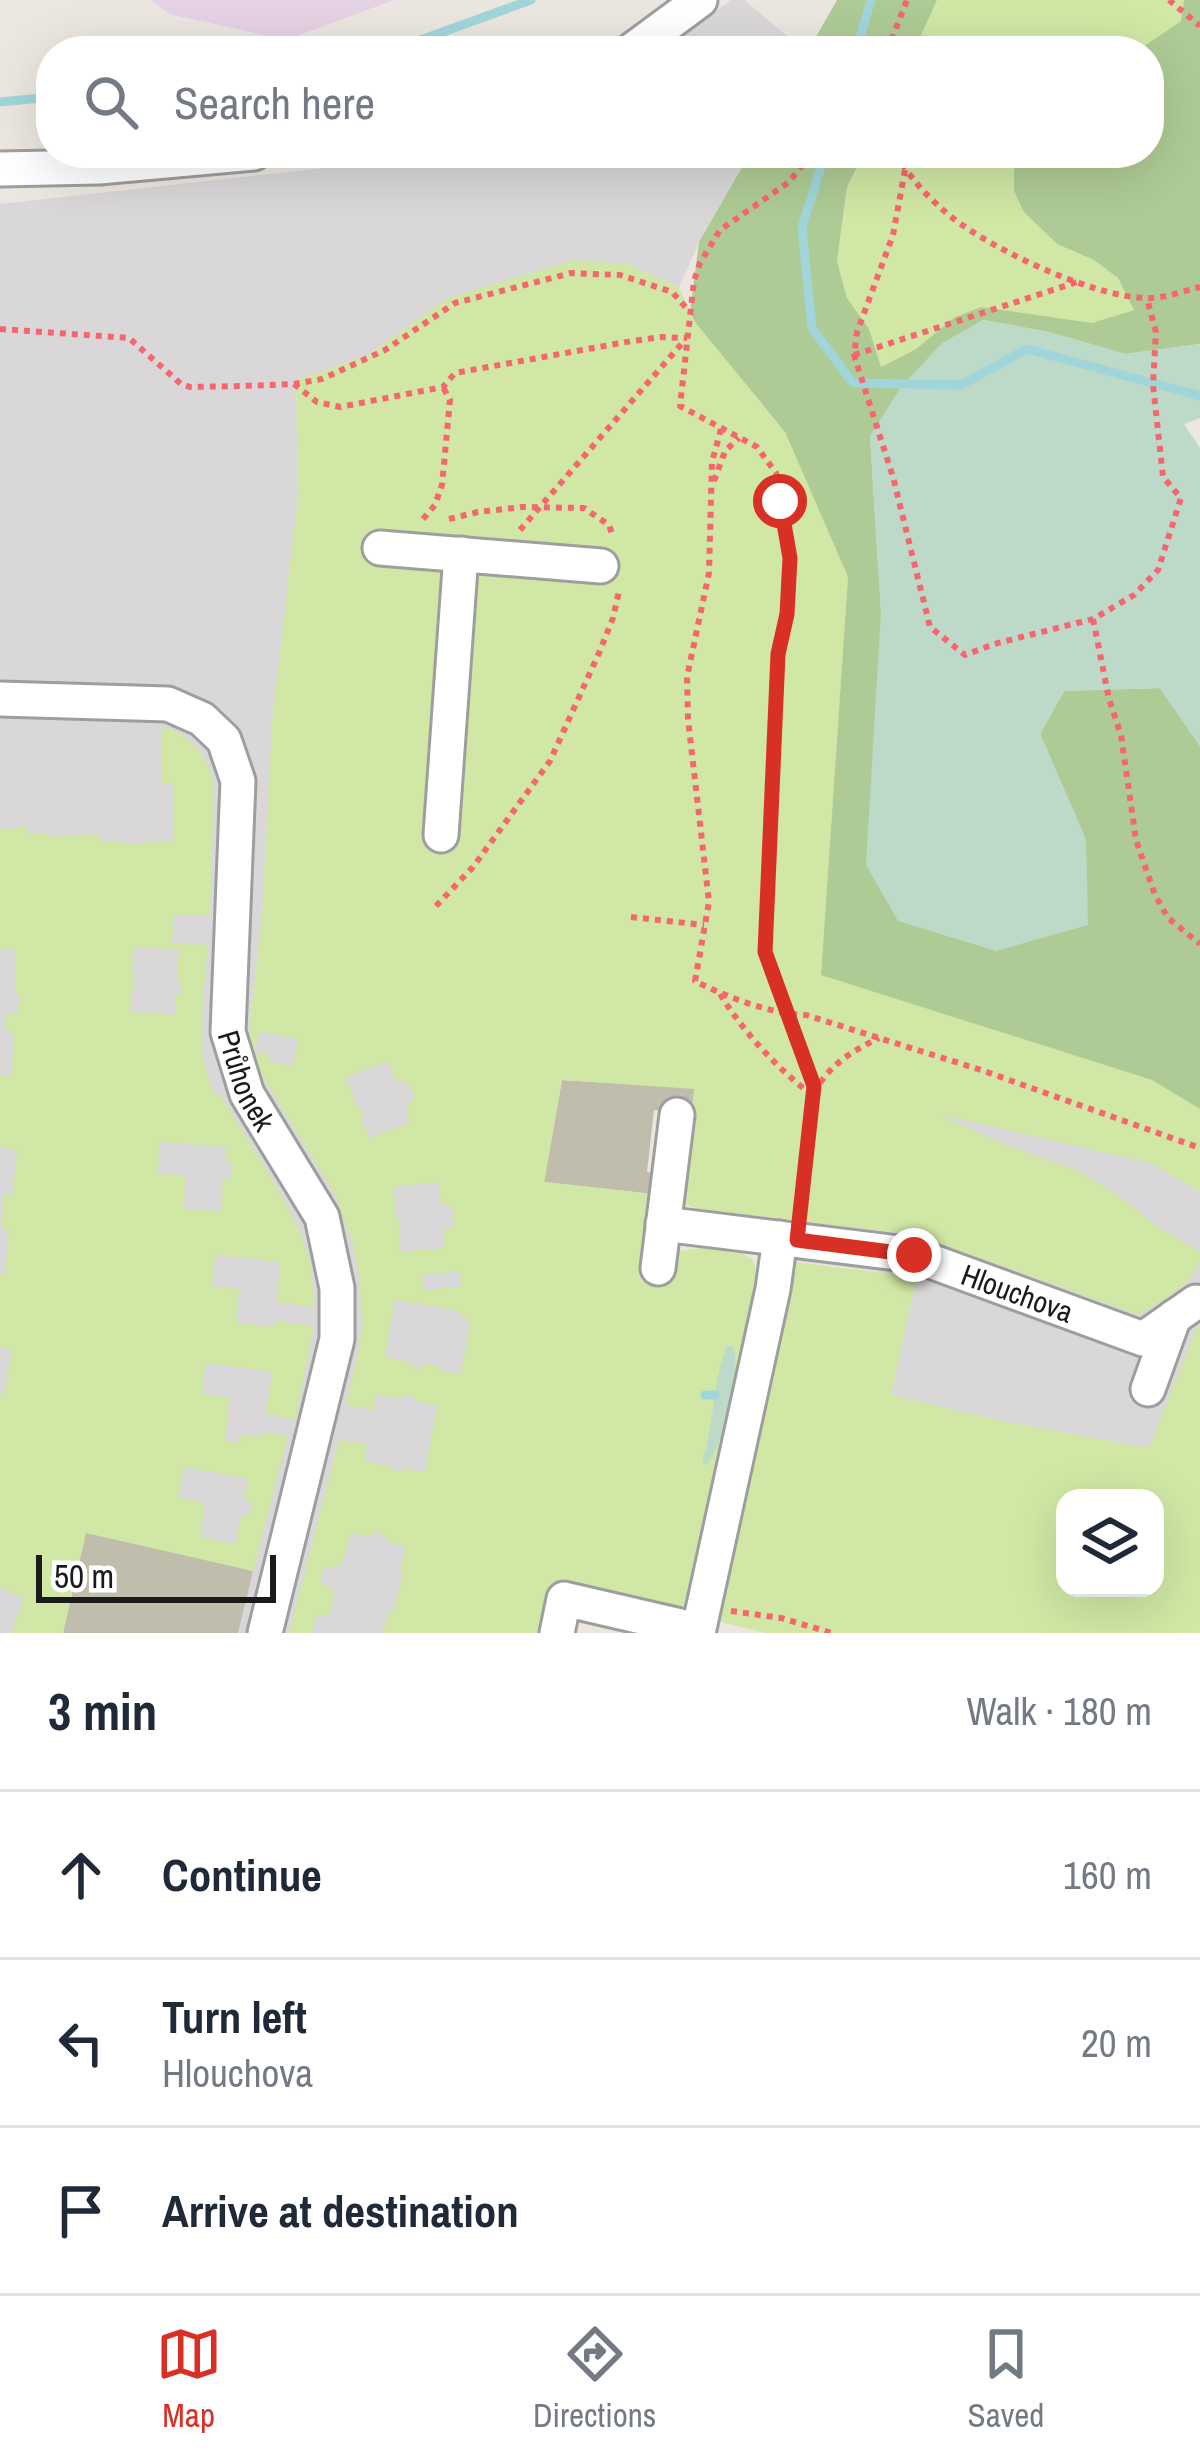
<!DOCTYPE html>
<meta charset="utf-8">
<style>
body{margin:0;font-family:"Archivo Narrow",sans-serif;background:#f6f6f7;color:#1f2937}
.controls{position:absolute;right:36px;bottom:36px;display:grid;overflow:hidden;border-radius:24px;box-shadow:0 12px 48px #0002}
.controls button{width:108px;height:108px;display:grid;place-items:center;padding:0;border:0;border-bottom:3px solid #e0e1e3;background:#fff;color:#1f2937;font:60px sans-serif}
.scale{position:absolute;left:36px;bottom:30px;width:240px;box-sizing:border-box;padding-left:12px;border:6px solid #1a1a1a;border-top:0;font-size:33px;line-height:42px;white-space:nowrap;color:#1a1a1a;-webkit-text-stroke:9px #fff;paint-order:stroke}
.stop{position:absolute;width:36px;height:36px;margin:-27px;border:9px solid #d93025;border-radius:50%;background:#fff}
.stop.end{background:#d93025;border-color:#fff;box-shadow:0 3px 12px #0008}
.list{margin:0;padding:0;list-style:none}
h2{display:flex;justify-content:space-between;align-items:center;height:156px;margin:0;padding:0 48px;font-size:51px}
h2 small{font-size:39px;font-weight:400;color:#747a83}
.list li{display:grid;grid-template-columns:78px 1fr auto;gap:36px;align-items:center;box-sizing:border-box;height:168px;padding:0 48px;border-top:3px solid #e0e1e3}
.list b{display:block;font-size:45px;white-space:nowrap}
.list p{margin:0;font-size:39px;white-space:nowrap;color:#747a83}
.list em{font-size:39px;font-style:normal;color:#747a83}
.icon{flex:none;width:66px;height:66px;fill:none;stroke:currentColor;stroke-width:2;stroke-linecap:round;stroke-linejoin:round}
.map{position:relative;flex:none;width:1200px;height:1633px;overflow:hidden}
.search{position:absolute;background:#fff;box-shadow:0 12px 48px #0002;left:36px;right:36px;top:36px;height:132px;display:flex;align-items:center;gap:30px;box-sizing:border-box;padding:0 42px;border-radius:48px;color:#747a83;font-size:45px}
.sheet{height:660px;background:#fff}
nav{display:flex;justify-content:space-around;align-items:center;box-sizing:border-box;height:168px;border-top:3px solid #e0e1e3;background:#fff;font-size:33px;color:#747a83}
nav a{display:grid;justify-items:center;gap:6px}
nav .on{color:#d93025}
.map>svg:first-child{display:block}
.residential{fill:#d9d7d8}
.industrial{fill:#e5d2e5}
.construction{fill:#c0bdac}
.grass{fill:#d0e7a5;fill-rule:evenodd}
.forest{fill:#aecb95}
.wetland{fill:#bddac8}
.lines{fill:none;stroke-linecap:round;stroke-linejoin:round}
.stream{stroke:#a0d6da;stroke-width:9}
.street-casing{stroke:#9e9e9e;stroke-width:39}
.path{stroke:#f7666f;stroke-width:6;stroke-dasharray:6 6;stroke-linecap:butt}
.street{stroke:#fff;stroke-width:33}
.route{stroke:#d93025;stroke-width:15}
.labels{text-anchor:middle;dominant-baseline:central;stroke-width:10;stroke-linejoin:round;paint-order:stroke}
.street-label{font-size:30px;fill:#1a1a1a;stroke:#fff}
</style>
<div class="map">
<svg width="1200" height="1633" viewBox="0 0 1200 1633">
<rect width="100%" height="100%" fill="#ece6e0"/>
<g class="residential">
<path d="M731,0H744L791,39V51H660Z"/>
<path d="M400,153H749L699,242L679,287L627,264L448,298L366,356L296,380L298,496L272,722L262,917L249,1028L562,1080L443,1633H0V204L342,166Z"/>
<path d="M808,1095L908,1106L1151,1163L1200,1192V1320L1150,1448L1006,1422L891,1395L917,1277L794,1260L795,1220Z"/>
</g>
<path class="industrial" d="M150,0H394L286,40L169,14Z"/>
<g class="construction">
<path d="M562,1080L695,1088L691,1114L654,1110L647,1172L656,1174L653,1194L544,1182Z"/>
<path d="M86,1532L253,1571L238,1633H63Z"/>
</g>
<g class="grass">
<path d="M937,0H1184L1182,21L1143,47H1127L1112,51H914Z"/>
<path d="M864,153H1020L1014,170V191L1024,212L1057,244L1095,260L1118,278L1135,309L1092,324L981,307L955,317L916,349L880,367L869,329L847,298L837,261L847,187Z"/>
<path d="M574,260L627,264L679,287L695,322L785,432L848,577L821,974L1152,1080L1200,1109V1192L1151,1163L937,1114L1006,1145L1078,1171L1118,1195L1158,1227L1200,1252C1200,1282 1161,1301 1138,1315L914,1234L807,1222L819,1096H808L795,1220L696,1209L686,1204L683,1193L694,1089L562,1080L544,1182L653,1194L675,1261L680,1251L700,1248L701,1244L726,1247L727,1252L742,1253L753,1260L756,1271L741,1370L691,1595L679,1612L558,1582L544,1633H383L388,1614L394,1610L403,1576L400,1569L405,1547L389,1542L383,1533L375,1532L367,1537L351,1533L341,1567L334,1565L332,1569L324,1567L320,1582L328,1585L327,1589L335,1592L329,1617L317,1614L312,1633H289L339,1440L367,1444L365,1461L391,1466V1469L403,1472L404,1468L425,1472L437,1406L416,1401L415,1397L404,1395L402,1399L376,1394L373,1410L346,1405L359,1350L362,1325L359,1274L351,1237L336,1196L257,1067L251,1048L249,1028L262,917L272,722L298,496L296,380L366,356L448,298ZM259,1032L298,1039L293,1066L269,1062L270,1055L255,1052ZM388,1061L396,1082L402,1080L409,1084L414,1097L410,1104L405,1106L410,1123L369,1138L361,1119L364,1117L359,1107H357L346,1077ZM438,1182L441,1205L447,1204L453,1209L454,1223L449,1230H443L444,1248L400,1252L399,1219L396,1218L393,1187ZM460,1271L461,1286L424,1290L422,1275ZM395,1300L459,1311V1316L467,1318L470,1323L461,1374L439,1371V1366L426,1364L417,1370L410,1362L385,1357Z"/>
<path d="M161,726C192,734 209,757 214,787L210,915H174L172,943L208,945C205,993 191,1052 216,1096H221L273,1181L301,1233L311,1267L314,1307L277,1302L280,1262L215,1255L212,1286L239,1289L237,1323L273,1327L275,1321L314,1326L295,1420L266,1414L272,1372L206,1363L202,1394L230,1398L225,1441L240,1443L242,1434L262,1437L264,1432L288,1436L253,1571L86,1533L63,1633H11L24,1598L0,1588V1394H4L12,1350L0,1347V1274H5L9,1230L1,1228L4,1194L13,1195L17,1150L0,1148V1075H12L14,1031L5,1030L6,1013H18L19,995L15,994L16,950L0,949V830L27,827V834H49L50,837L99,834L100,841H122L123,844L173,841L174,784L161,783ZM134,947L179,950L177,982L182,983L181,994H176L175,1015L130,1012L135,972L132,971ZM159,1142L225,1147V1161L232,1162L231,1180H223L221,1212L184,1209L185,1175L158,1174ZM184,1467L248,1479L244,1500L252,1503L249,1516L241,1515L236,1544L200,1537L205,1503L178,1498Z"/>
<path d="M795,1262L917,1277L891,1395L1006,1422L1149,1448L1200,1320V1633H766L717,1621ZM1065,1498H1155V1588H1065Z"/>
</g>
<g class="forest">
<path d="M837,0H937L914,51H808Z"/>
<path d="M1184,0H1200V344L1125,354L1049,332L983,320L870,436L881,611L1086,840L1040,734L1064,691L1160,688L1200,746V1109L1152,1080L821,975L848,577L785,432L695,322L690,312L699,242L750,153H864L847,187L837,261L847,298L869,329L881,367L916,349L955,317L981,307L1092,323L1134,310L1118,278L1094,260L1057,244L1024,212L1014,191V170L1020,153H1149V51H1112L1127,47H1143L1181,21Z"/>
</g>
<g class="wetland">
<path d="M983,320L1049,332L1125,354L1200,344V418L1184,424L1200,448V746L1160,688L1064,691L1040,734L1086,840L1088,925L996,951L898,921L866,865L881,611L870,436L901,387L942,343Z"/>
<path d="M727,1346H733C742,1372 723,1446 706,1466L702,1461C715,1424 712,1382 727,1346Z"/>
</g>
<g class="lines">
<g class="stream">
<path d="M390,51L531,0"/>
<path d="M856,51L871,0"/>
<path d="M0,102L51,97"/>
<path d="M825,153L802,228L812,328L853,383L961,385L1027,349L1200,396"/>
<path d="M705,1395H715"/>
</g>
<g class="street-casing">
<g id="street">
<path d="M631,51L700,0"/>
<path d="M0,169L99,167L254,153"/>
<path d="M380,548L601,566"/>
<path id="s1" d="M0,699L168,704L202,719L224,740L238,781L228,1032L247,1094L322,1217L337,1288V1339L265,1633"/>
<path d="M441,835L461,554"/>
<path id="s2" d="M663,1224L914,1255L1143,1339L1196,1302L1200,1303"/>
<path d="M658,1268L677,1115"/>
<path d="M1148,1389L1174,1317"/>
<path d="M557,1633L564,1599L698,1630"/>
<path d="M698,1633L773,1289L780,1238"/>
</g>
</g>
<g class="path">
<path d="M1169,0L1200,26"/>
<path d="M887,51L907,0"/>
<path d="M897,153C907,175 925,194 943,210C983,246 1092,297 1146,298C1163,299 1183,291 1200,287"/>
<path d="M905,170L893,235L857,332L854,355L893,477L930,627L965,655L994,644L1093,619L1134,595L1158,570L1181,498L1163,477L1153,385L1156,332L1147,299"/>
<path d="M0,329L129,338L181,384L190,387L242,386L294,384L322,379L385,350L455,303L571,273L620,275L672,292L690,312"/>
<path d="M854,355L1077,282"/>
<path d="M294,384L317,402L340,407L443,387L455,373L632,341L662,337L687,338"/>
<path d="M721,429L712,462L709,573L687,677L688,719L709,902L695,981C726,997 771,1014 806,1015L981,1070L1200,1148"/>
<path d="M714,481L725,451L739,438"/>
<path d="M423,519L435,505L442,485L450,400L443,387"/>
<path d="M449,519L478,512L522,507L584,508L609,525L613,537"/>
<path d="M520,530L684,341"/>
<path d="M1093,619L1109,699L1121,735L1136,840L1155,895L1168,918L1200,944"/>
<path d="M436,906L473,867L550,761L599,653L613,618L619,591"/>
<path d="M631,917L704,925"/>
<path d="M720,994C745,1034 776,1067 813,1096"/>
<path d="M814,1093C829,1065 852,1051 879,1038"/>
<path d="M801,1210L814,1086L765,951L778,654L787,614L790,558L776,473L757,447L680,406L694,281L700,263L720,230L789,182L812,153"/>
<path d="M731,1611L781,1618L832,1633"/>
</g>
<use href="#street" class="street"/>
</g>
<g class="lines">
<path class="route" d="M780,501L790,558L787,614L778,654L765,952L814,1086L797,1240L914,1255"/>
</g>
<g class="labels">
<g class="street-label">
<text stroke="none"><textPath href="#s1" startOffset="582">Průhonek</textPath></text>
<text stroke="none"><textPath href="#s2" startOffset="363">Hlouchova</textPath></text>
</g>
</g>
</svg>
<div class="controls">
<button><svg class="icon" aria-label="layers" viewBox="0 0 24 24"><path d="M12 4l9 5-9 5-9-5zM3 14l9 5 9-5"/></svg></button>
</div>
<div class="scale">50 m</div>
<div class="stop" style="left:780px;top:501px"></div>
<div class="stop end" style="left:914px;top:1255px"></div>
<div class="search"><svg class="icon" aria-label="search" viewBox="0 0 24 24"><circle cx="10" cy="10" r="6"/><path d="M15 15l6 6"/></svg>Search here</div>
</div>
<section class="sheet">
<h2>3 min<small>Walk · 180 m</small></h2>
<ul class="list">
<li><svg class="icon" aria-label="ahead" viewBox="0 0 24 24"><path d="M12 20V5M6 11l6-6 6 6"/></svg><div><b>Continue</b></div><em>160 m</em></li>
<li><svg class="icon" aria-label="left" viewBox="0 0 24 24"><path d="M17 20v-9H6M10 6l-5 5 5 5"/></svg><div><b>Turn left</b><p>Hlouchova</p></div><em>20 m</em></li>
<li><svg class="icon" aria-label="arrive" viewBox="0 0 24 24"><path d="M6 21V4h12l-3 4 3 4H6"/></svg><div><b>Arrive at destination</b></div></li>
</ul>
</section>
<nav>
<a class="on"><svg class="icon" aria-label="map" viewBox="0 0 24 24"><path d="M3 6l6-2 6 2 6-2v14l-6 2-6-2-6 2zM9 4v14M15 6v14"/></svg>Map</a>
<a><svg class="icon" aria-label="directions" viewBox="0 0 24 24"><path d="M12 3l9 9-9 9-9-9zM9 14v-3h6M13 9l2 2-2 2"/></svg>Directions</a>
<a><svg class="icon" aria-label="saved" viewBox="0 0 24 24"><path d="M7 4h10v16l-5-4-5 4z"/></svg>Saved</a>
</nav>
